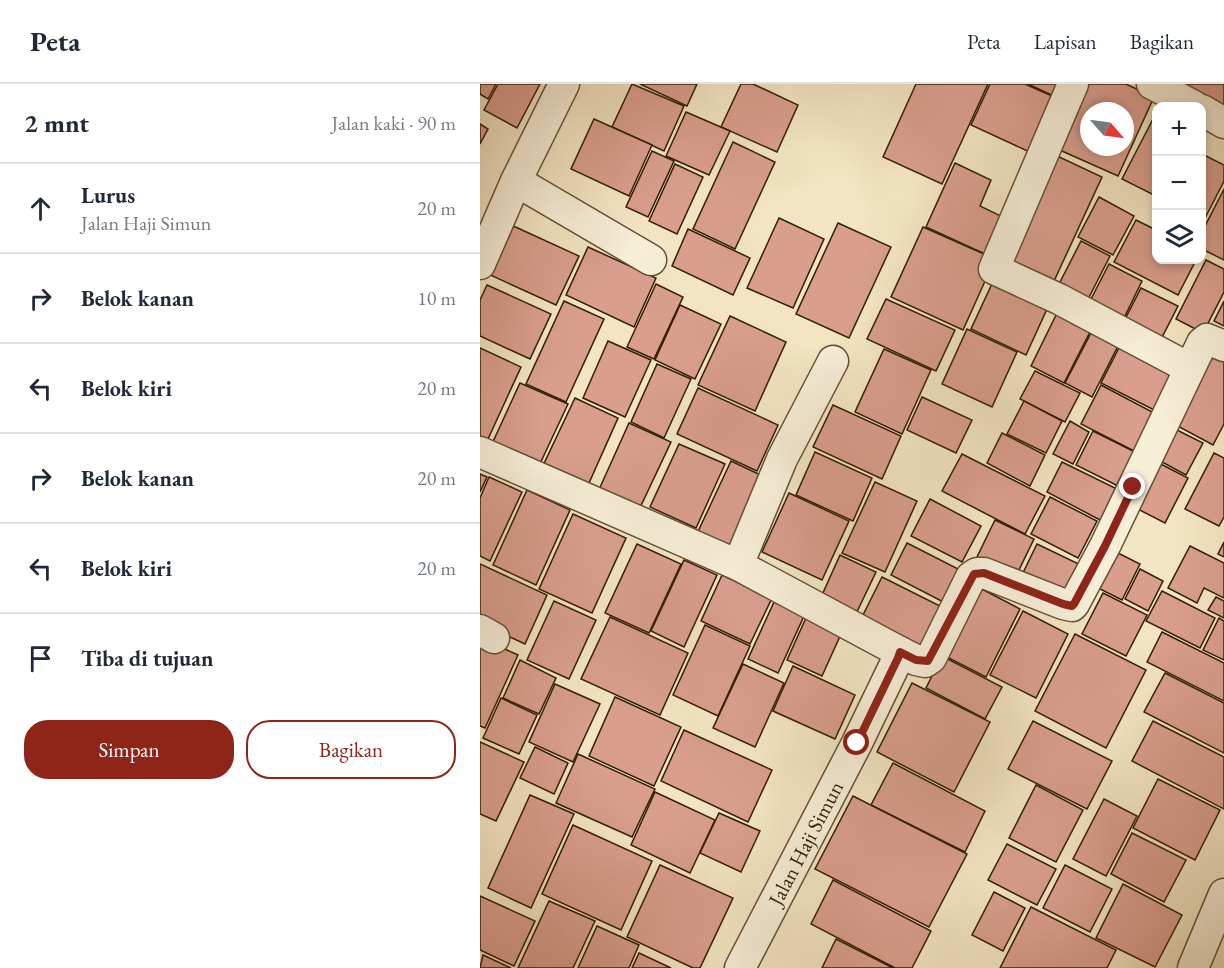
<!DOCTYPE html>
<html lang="id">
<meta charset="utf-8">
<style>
body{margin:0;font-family:"EB Garamond",serif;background:#f6f6f7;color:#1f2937}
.controls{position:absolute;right:18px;top:18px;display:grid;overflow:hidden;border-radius:12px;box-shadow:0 3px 9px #0003}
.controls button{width:54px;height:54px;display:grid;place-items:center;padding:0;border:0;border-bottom:2px solid #e0e1e3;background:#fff;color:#1f2937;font:30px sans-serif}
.compass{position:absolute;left:600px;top:18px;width:54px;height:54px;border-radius:50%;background:#fff;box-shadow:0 3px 9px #0003;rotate:118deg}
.stop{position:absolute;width:18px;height:18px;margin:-14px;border:4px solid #8f2418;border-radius:50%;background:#fff}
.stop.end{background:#8f2418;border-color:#fff;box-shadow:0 2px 6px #0008}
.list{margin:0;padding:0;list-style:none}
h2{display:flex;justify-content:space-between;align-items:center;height:78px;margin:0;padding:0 24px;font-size:26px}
h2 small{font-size:20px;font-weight:400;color:#747a83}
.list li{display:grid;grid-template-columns:39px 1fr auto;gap:18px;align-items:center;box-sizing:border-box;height:90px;padding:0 24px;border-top:2px solid #e0e1e3}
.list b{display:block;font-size:22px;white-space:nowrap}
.list p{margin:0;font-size:20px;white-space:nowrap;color:#747a83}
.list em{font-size:20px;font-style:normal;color:#747a83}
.actions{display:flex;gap:12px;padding:18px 24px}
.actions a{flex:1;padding:14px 0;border:2px solid #8f2418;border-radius:24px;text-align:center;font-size:21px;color:#8f2418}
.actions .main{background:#8f2418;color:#fff}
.icon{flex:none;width:33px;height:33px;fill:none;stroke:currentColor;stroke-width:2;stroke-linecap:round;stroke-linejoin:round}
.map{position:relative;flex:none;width:744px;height:884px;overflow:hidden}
header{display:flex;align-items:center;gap:36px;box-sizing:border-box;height:84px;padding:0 30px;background:#fff;border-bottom:2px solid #e0e1e3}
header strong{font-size:28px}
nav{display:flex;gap:33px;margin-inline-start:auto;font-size:21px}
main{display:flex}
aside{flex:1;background:#fff}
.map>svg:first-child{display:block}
.building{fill:#d99e8e;stroke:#331e03;stroke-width:1.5;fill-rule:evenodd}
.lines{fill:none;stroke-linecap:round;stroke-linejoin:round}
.street-casing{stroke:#635033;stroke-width:33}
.street{stroke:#f7eed8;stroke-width:30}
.route{stroke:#8f2418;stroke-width:8}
.labels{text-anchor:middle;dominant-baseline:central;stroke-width:6;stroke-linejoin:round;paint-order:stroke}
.street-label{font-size:21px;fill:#331e03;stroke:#f7eed8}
</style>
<header>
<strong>Peta</strong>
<nav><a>Peta</a><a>Lapisan</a><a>Bagikan</a></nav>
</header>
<main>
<aside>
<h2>2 mnt<small>Jalan kaki · 90 m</small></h2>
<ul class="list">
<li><svg class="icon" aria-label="ahead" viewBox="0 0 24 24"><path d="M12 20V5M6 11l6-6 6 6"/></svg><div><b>Lurus</b><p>Jalan Haji Simun</p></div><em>20 m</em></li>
<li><svg class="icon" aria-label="right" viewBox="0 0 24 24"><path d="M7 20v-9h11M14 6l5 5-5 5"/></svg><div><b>Belok kanan</b></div><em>10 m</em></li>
<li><svg class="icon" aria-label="left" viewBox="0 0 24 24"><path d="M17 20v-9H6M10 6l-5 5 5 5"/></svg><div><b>Belok kiri</b></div><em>20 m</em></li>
<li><svg class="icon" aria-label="right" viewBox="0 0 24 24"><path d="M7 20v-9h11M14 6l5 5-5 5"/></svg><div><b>Belok kanan</b></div><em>20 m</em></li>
<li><svg class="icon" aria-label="left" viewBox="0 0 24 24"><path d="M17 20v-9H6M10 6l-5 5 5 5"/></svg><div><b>Belok kiri</b></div><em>20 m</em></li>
<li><svg class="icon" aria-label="arrive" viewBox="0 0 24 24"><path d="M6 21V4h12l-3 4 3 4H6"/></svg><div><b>Tiba di tujuan</b></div></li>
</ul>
<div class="actions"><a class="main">Simpan</a><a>Bagikan</a></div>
</aside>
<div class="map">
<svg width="744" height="884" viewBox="0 0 744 884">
<rect width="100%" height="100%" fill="#f3e5c3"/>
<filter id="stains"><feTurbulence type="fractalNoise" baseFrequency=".00333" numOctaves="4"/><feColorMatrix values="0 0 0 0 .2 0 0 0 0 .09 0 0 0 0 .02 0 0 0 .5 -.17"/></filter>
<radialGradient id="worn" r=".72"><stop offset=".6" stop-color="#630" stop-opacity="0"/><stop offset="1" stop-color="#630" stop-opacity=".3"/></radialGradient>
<g class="building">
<path d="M0,0H16L8,15L0,10Z"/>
<path d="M18,0H60L37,44L4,26Z"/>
<path d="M152,0L204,22L184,67L132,43Z"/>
<path d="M160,0H217L207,22Z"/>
<path d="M261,0H273L318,21L297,68L241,43Z"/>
<path d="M436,0H508L462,100L403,73Z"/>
<path d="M510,0H545L579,15L554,70L491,41Z"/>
<path d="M548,0H587L580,15Z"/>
<path d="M602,0H646L674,13L638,92L573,63ZM609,27H645V63H609Z"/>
<path d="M704,0H744V24Z"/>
<path d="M206,28L250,47L229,91L186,72Z"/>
<path d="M114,35L172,61L149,112L91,85Z"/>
<path d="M672,37L676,39V112L642,95Z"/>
<path d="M0,40L8,45L0,60Z"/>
<path d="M253,58L295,78L255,165L213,145Z"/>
<path d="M172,67L194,77L168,133L146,123Z"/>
<path d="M722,70L744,81V97L722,140Z"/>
<path d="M575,71L622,93L569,208L522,187Z"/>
<path d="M475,79L511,96L500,122L531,137L514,174L446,143Z"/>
<path d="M195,80L223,93L197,150L169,137Z"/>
<path d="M744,105V176L722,165V148Z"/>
<path d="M619,113L654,132L633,171L598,153Z"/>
<path d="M299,134L344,155L313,224L267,204Z"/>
<path d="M656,136L676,146V176H716L698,211L634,178Z"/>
<path d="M358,139L411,163L369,254L316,230Z"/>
<path d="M29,140L99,172L76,221L6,189Z"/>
<path d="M443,143L515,175L483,246L411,213Z"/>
<path d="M208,145L270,174L253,211L192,182Z"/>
<path d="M601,157L630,172L605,221L576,206Z"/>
<path d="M108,163L176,194L154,243L86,211Z"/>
<path d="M726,176L744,185V208L723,249L696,235Z"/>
<path d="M629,180L662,197L643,236L609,219Z"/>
<path d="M517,189L572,214L546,271L491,245Z"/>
<path d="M176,200L203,213L174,275L147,263Z"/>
<path d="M7,201L71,230L50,275L0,252V216Z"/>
<path d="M661,204L698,222L677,263L640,245Z"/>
<path d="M406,215L475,246L456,287L387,255Z"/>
<path d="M84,217L124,235L86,318L46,300Z"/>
<path d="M744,217V242L734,237Z"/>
<path d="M200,221L241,240L215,295L175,276Z"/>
<path d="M581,221L615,238L584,299L551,282Z"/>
<path d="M250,232L306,258L275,327L218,301Z"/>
<path d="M487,245L537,268L512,323L462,300Z"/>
<path d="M611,249L638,262L612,313L585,299Z"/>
<path d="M643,256L702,286L680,329L621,299Z"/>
<path d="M128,257L171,276L145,333L103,314Z"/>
<path d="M732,261L744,268V340L733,361L692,339Z"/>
<path d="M0,264L41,283L8,355L0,352Z"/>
<path d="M404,265L451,286L422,350L375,328Z"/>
<path d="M177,280L211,295L184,354L151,338Z"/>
<path d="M555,287L600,309L585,338L540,315Z"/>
<path d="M40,299L88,320L58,384L11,362Z"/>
<path d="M621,301L676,330L656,368L601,340Z"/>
<path d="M218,304L298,341L277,387L197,350Z"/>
<path d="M442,313L492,336L476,369L427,346Z"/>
<path d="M95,314L138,334L105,408L60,388Z"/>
<path d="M544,317L582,337L566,369L527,350Z"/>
<path d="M353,321L421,352L402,395L333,363Z"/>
<path d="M590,337L609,348L593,380L573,370Z"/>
<path d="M149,339L191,358L158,428L117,410Z"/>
<path d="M687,341L723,359L706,391L671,372Z"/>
<path d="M613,347L657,369L640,403L596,381Z"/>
<path d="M522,349L565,371L550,402L507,379Z"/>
<path d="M199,360L245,380L216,444L170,423Z"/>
<path d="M335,368L392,394L373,437L316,411Z"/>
<path d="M734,369L744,374V433L739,442L705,425Z"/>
<path d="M482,370L565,412L545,450L462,407Z"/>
<path d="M673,376L708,394L685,439L650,421Z"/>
<path d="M251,377L287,394L251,471L215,454Z"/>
<path d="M582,378L637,405L620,436L567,408Z"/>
<path d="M0,390L7,393L0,408Z"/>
<path d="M9,393L42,408L10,477L0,472V414Z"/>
<path d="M395,398L437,417L405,488L362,469Z"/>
<path d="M47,406L90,426L56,501L13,481Z"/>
<path d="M309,409L369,437L342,496L282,468Z"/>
<path d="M570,413L617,437L598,474L551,450Z"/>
<path d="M450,415L501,442L482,478L431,452Z"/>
<path d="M93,430L146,454L112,529L59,505Z"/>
<path d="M515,436L554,455L535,494L496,475Z"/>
<path d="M744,458V473L738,470Z"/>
<path d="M427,459L490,491L473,523L411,491Z"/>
<path d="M157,460L201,480L169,549L125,529Z"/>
<path d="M557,460L605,483L588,518L540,495Z"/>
<path d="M710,462L744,479V514L724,504L717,519L688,504Z"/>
<path d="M636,468L660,480L642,516L618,504Z"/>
<path d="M360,471L396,488L373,536L338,520Z"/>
<path d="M204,476L237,491L204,563L171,547Z"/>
<path d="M0,480L67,511L45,560L0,539Z"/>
<path d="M660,485L683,497L668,527L645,515Z"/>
<path d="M242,491L292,514L270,560L221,537Z"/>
<path d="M402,493L472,528L449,575L379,539Z"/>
<path d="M496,502L540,525L506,593L461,570Z"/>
<path d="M682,507L735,534L720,564L666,537Z"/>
<path d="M623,509L667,531L646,572L602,550Z"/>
<path d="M736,513L744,517V534L728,526Z"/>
<path d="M74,517L116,536L89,595L47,576Z"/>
<path d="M294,518L324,532L298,589L268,575Z"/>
<path d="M543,527L588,550L556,614L510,591Z"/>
<path d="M130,533L208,569L180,631L101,595Z"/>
<path d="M326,534L361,550L342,592L307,576Z"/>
<path d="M739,534L744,537V576L723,566Z"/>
<path d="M225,541L270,562L238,632L193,611Z"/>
<path d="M682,548L744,579V617L667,578Z"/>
<path d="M595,550L666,586L626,664L555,627Z"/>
<path d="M0,554L38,571L5,644L0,642Z"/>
<path d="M462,572L522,603L505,635L446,604Z"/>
<path d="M40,576L76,594L59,630L23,614Z"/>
<path d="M263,580L304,599L275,663L233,644Z"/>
<path d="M313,582L375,611L355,655L293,627Z"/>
<path d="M685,589L744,619V669L664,628Z"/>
<path d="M432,599L510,638L474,708L397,668Z"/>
<path d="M75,600L120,620L93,678L49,658Z"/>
<path d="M135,613L201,643L174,702L109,672Z"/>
<path d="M21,614L57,631L39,670L3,654Z"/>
<path d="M553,637L632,677L607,725L528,685Z"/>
<path d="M673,637L744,673V725L652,677Z"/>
<path d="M204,646L292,686L268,738L181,697Z"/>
<path d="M0,658L44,678L16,737L0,730Z"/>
<path d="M55,663L88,679L74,710L40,694Z"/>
<path d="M98,670L175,705L152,753L76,719Z"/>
<path d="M413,679L505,727L485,768L391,721Z"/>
<path d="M678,695L740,726L715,776L653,744Z"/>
<path d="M556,701L603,726L576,778L529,754Z"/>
<path d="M175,708L235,736L210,789L151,761Z"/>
<path d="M50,711L94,730L51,824L8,804Z"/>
<path d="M373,712L487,770L449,843L335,785Z"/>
<path d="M624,715L657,732L626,792L593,775Z"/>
<path d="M239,729L280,747L261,788L220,769Z"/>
<path d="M93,741L172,777L141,846L62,810Z"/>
<path d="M652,749L706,776L684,818L631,790Z"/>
<path d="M527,760L576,785L557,821L508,796Z"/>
<path d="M180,781L253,814L220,884H213L147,853Z"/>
<path d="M585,781L632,805L610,848L563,824Z"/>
<path d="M353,796L451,847L432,884H415L331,840Z"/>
<path d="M643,800L702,831L675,883L616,854Z"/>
<path d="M514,808L545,824L523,867L492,851Z"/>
<path d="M0,812L55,837L34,882L0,866Z"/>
<path d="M69,817L115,837L93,884H38Z"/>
<path d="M551,823L636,866L627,884H520Z"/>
<path d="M117,842L159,861L149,884H98Z"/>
<path d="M356,855L413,884H342Z"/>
<path d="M159,869L191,884H152Z"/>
<path d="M3,871L31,884H0Z"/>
</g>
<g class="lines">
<g class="street-casing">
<g id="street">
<path d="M593,0L514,185L579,215L709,284"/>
<path d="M672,0L714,22"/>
<path d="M722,26L744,39"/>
<path d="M36,97L171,176"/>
<path d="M0,180L36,97L84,0"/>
<path d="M0,368L258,481L420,568L436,576L445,578L451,574L491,493L497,489H504L583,520L592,522L594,520L625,462L722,259L727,255L744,262"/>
<path d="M258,481L302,375L353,277"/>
<path d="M0,546L14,554"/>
<path id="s1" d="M260,884L377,659L418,574L420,568"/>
<path d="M713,884L744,810"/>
</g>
</g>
<use href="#street" class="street"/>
</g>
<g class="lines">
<path class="route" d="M377,659L418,574L420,568L436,576L448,577L494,490L504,489L583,520L592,522L594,520L625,462L653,403"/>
</g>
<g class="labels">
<g class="street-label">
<text stroke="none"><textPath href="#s1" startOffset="141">Jalan Haji Simun</textPath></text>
</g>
</g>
<rect width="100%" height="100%" filter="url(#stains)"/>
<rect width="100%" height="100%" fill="url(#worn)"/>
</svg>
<div class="controls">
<button>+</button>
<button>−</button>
<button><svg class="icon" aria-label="layers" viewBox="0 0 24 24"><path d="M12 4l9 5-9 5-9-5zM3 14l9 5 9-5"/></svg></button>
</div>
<svg class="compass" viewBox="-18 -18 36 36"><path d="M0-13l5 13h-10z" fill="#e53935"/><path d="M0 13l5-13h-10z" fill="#747a83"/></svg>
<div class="stop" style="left:377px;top:659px"></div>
<div class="stop end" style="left:653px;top:403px"></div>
</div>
</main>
